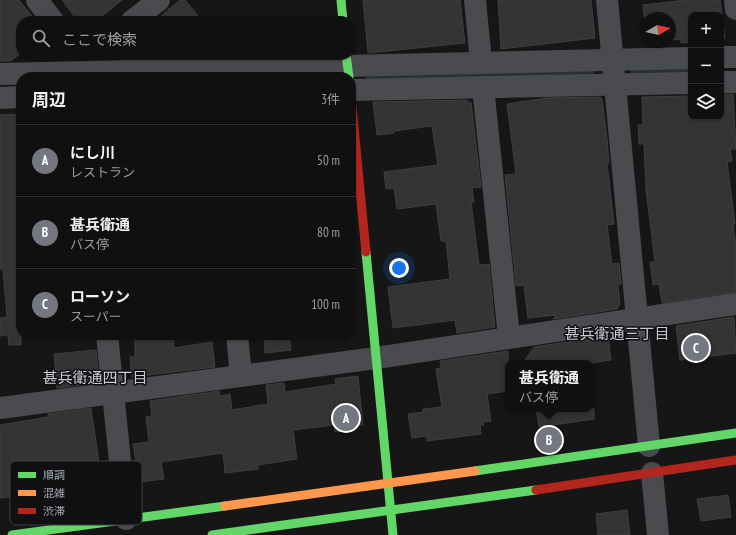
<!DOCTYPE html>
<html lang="ja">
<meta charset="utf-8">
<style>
body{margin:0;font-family:"PT Sans Narrow","Noto Sans JP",sans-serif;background:#191919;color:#f1f3f6}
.controls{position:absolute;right:12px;top:12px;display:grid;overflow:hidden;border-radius:8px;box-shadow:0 1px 3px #0004}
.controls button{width:36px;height:36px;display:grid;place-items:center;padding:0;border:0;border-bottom:1px solid #303030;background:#101010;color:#f1f3f6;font:20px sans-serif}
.compass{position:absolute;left:640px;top:12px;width:36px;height:36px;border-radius:50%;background:#101010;box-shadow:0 1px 3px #0004;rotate:81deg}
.you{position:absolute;left:399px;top:268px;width:14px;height:14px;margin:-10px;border:3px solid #fff;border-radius:50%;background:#1a73e8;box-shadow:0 0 0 6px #1a73e833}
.badge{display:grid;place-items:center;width:26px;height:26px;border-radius:50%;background:#74777f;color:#fff;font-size:13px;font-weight:700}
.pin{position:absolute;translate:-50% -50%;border:2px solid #fff;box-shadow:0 1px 4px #0006}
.popup{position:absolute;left:505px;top:360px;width:88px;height:52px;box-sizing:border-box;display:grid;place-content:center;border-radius:8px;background:#101010;filter:drop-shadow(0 1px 3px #0005);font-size:13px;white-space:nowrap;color:#9c9d9f}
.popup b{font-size:15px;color:#f1f3f6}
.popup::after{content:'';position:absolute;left:50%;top:100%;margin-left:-8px;border:8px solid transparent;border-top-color:#101010}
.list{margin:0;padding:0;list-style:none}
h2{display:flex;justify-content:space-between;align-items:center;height:52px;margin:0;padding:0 16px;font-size:17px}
h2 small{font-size:13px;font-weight:400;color:#9c9d9f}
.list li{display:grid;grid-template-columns:26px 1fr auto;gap:12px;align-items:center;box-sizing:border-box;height:72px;padding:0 16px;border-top:1px solid #303030}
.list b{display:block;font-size:15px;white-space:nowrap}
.list p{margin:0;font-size:13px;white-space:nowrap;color:#9c9d9f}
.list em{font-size:13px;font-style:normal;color:#9c9d9f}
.icon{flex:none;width:22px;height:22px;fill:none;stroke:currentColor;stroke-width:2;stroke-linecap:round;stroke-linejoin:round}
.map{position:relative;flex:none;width:736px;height:535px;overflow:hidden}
.search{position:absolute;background:#101010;box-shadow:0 1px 3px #0004;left:16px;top:16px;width:340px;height:44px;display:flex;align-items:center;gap:10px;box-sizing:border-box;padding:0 14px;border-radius:16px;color:#9c9d9f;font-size:15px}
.panel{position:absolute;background:#101010;box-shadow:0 1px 3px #0004;left:16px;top:72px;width:340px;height:268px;border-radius:16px}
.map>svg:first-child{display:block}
.water{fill:#293037}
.building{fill:#343435;stroke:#3e3f42}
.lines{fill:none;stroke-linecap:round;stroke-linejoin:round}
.street{stroke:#4a4b4f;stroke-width:22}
.fast{stroke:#63d668;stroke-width:9}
.slow{stroke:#ff974d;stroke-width:9}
.jam{stroke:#b3261e;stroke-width:9}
.labels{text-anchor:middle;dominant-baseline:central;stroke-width:3;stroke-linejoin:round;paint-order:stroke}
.neighbourhood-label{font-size:15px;fill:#c8cbd3;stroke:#101012}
.key{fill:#101012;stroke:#3d3e44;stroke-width:1}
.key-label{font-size:11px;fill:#a7abb7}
</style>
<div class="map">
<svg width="736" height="535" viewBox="0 0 736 535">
<rect width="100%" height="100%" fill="#161616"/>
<g class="water">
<path d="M691,64V73L630,75V66Z"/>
<path d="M594,67V76L366,81L365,72Z"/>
</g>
<g class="building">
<path d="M0,0H19L36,21H21V53L11,61H0Z"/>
<path d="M62,0H122L96,21H78Z"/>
<path d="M180,0H185L202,21H155Z"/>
<path d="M363,0H460L465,43L368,53Z"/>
<path d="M498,0H591L595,38L501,49Z"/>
<path d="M686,0H720L725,38L721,39V15H691V42L681,43V39L670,40V18H646V31L643,5Z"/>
<path d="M721,94H733L736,149H730L732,161L727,162L735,224H733L736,246V292L662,303L659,284L653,285L650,262H655L646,190L644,144H639L638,125H643L642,97L691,96V117H721Z"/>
<path d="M600,97L602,99L607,139L609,163H607L614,224L607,225L612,264L619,263L621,284H618L620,304L617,309L553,319L556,315L528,318L524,285L516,286L505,175L516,174L507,104L547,98Z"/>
<path d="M467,100L468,103L471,102L481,187L472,188L474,202H471L479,265L489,264L495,327L457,333L455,320L393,328L388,287L450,279L446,241H441L436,204L397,209L394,188L386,189L384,172L438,165L432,126L393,131L394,133L377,135L373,102Z"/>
<path d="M21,114V345H9L8,335L0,336V318L7,317L3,269H0V115Z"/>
<path d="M734,317L736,353L680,360L676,326Z"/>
<path d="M135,335H173L174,348L212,342L215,367L132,377L130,357H135Z"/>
<path d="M264,335H289L291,350L265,353Z"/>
<path d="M608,336L611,360L591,363H523L534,347Z"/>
<path d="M96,350L99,379L96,383L57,388L54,354Z"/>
<path d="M508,351V391L487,394L491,421L483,422L484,425H480L481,434L427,441V436L412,438L408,414L423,412V409L442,407L436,369L441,368L440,361Z"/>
<path d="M358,376L363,425L351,426L352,430L335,432L334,425L293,430L297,459L258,465V469L225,473L223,453L161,462L164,479L139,482L133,444L149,442L146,417L152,416L150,401L219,391L220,396L230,394L232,410L268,404L266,385L284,383L285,392L336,384L335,379Z"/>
<path d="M91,408L102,483L77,486L74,460L40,465L44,492L0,498V425L48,417V414Z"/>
<path d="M536,409H594V419L539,427Z"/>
<path d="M728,495L731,517L701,521L697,499Z"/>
<path d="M627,510L630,535H598L596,514Z"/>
</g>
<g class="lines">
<g class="street">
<path d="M37,0L53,21"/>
<path d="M475,0L481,62"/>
<path d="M607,0L649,446"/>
<path d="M735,0L736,9"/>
<path d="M132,21L159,0"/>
<path d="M721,57H736"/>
<path d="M0,74L691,58"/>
<path d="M721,82H736"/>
<path d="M483,87L509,337"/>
<path d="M351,90L691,83"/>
<path d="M0,98L21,97"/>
<path d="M107,335L126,519"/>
<path d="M237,335L241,376"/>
<path d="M0,408L376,358L736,304"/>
<path d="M652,473L658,535"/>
</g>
<g class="fast">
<path d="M341,0L343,21"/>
<path d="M346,55L349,77"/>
<path d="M366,252L393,535"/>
<path d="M475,471L736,433"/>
<path d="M12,535L225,506"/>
<path d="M212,535L536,490"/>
</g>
<path class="slow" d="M225,506L475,471"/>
<g class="jam">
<path d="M351,97L366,252"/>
<path d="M536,490L736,460"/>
</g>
</g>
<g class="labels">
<g class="neighbourhood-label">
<text x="617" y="333">甚兵衛通三丁目</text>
<text x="95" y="377">甚兵衛通四丁目</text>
</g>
</g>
<rect x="10" y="461" width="132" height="64" rx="6" class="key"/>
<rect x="18" y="472" width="18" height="6" fill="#63d668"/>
<rect x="18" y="490" width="18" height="6" fill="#ff974d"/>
<rect x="18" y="508" width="18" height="6" fill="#b3261e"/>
<g class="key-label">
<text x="43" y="479">順調</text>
<text x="43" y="497">混雑</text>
<text x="43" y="515">渋滞</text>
</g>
</svg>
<div class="controls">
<button>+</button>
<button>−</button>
<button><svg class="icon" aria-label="layers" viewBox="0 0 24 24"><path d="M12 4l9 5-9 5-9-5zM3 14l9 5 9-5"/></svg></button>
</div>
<svg class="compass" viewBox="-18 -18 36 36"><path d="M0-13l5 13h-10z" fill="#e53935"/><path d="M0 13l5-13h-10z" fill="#9c9d9f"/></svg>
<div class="you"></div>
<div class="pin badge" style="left:346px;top:418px">A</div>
<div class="pin badge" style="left:549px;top:440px">B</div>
<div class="popup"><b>甚兵衛通</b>バス停</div>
<div class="pin badge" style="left:696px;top:348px">C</div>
<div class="search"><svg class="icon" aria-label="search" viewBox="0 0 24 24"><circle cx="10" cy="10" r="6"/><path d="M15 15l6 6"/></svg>ここで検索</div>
<section class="panel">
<h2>周辺<small>3件</small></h2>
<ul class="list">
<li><span class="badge">A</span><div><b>にし川</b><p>レストラン</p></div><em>50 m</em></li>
<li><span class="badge">B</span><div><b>甚兵衛通</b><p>バス停</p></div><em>80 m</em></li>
<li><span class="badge">C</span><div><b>ローソン</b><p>スーパー</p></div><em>100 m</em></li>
</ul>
</section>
</div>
